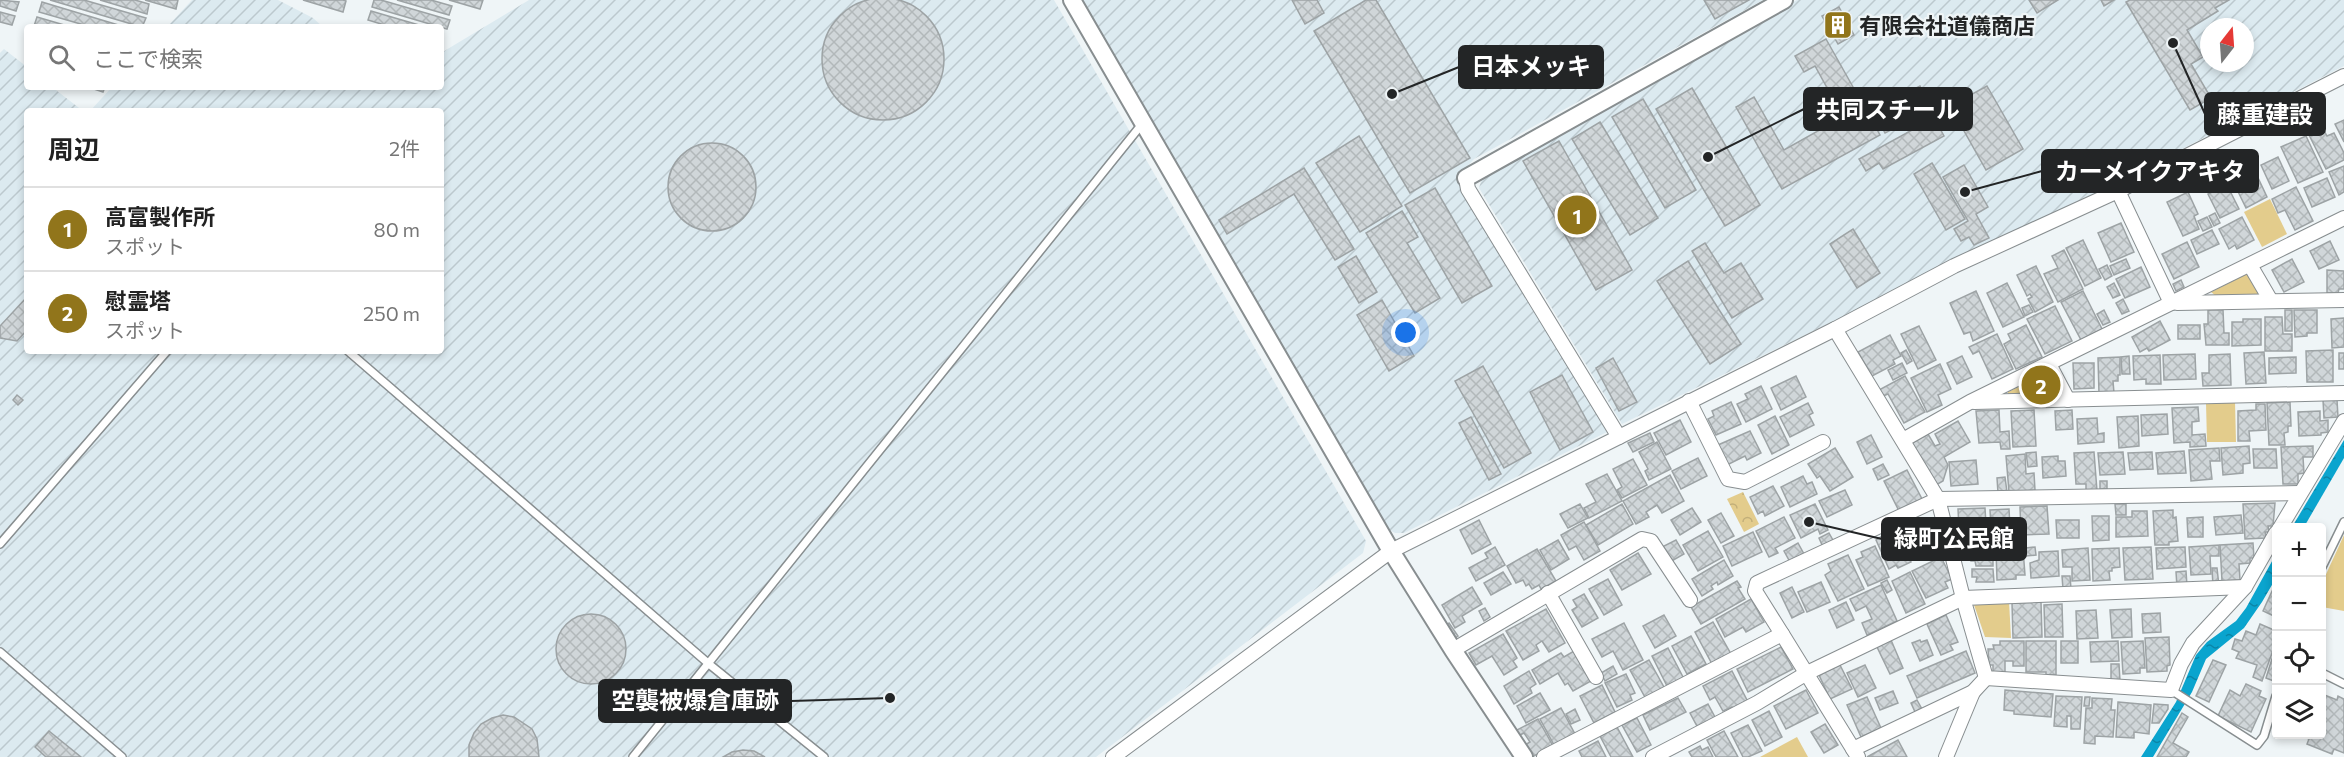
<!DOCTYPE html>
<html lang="ja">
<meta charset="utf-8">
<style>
body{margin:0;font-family:Commissioner,"Noto Sans JP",sans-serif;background:#f6f6f6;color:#222}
.controls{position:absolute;right:18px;bottom:18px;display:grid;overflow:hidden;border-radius:6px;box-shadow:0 3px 9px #0003}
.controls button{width:54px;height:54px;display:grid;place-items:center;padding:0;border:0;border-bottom:2px solid #e0e0e0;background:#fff;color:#222;font:30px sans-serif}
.compass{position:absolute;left:2200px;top:18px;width:54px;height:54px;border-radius:50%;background:#fff;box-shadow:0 3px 9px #0003;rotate:17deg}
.you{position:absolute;left:1406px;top:333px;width:21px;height:21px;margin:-15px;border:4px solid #fff;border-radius:50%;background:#1a73e8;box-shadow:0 0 0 9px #1a73e833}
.badge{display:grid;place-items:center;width:39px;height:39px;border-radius:50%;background:#91751b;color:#fff;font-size:20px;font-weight:700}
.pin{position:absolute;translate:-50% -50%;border:3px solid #fff;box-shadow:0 2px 6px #0006}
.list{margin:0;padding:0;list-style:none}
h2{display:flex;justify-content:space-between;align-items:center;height:78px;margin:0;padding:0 24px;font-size:26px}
h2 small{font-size:20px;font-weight:400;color:#767676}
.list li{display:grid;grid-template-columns:39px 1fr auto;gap:18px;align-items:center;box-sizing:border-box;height:84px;padding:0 24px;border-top:2px solid #e0e0e0}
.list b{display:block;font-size:22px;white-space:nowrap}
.list p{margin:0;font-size:20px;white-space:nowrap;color:#767676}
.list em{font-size:20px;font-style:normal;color:#767676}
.icon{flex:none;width:33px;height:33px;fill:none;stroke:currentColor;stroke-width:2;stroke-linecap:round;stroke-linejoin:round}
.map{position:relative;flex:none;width:2344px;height:757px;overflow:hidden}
.search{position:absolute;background:#fff;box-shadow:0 3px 9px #0003;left:24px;top:24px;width:420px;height:66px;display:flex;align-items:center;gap:15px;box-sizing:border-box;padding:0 21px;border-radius:6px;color:#767676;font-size:22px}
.panel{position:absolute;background:#fff;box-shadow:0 3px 9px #0003;left:24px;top:108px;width:420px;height:246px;border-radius:6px}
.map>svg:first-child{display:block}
.industrial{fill:url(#industrial-furrows);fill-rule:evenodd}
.grass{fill:#e3cc8c}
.forest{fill:url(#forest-crowns)}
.water{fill:url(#water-ripples)}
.building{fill:url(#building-cross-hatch);stroke:#9da3a5;stroke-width:1.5}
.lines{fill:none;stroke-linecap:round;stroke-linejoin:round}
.service-casing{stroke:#888e90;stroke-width:10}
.minor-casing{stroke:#888e90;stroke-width:16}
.tertiary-casing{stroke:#888e90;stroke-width:20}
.service{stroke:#fff;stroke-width:7}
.minor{stroke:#fff;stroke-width:14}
.tertiary{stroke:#fff;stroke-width:16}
.labels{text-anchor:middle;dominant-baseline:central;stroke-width:4.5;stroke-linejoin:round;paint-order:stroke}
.poi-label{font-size:22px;font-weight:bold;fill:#232526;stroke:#eff5f7;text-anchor:start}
.leader{fill:none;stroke:#232526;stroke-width:2}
.callout-dot{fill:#232526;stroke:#eff5f7;stroke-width:2}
.callout{fill:#232526;stroke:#232526;stroke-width:2}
.callout-label{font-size:24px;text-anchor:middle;font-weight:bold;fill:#fff}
</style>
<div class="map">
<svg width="2344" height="757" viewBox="0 0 2344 757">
<defs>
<pattern id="industrial-furrows" width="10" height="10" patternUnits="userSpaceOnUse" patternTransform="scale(1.5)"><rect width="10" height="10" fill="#dceaf0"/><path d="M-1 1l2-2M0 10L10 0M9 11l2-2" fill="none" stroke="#bcc9ce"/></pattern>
<pattern id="forest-crowns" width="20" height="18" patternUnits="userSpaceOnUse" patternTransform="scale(1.5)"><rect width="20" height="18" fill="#e3cc8c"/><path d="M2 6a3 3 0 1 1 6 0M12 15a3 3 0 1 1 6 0" fill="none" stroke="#c2af79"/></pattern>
<pattern id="water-ripples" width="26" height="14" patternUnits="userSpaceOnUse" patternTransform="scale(1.5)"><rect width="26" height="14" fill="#0aa4ce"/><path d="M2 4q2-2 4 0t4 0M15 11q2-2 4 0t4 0" fill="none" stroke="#0a85a7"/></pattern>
<pattern id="building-cross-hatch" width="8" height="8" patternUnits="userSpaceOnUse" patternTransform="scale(1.5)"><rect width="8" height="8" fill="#d0d6d9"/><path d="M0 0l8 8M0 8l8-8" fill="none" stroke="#b2b8ba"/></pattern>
</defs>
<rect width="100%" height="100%" fill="#eff5f7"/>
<g class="industrial">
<path d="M192,0H278L313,18L323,27H167Z"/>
<path d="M529,0H1054L1366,541L1363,553L1096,757H0V53L4,49L27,67V87H52L83,111H27V351H441V111H90L112,87H441V53Z"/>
<path d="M1082,0H1763L1474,159L1461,173L1460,184L1609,431L1404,533H1395L1386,528Z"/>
<path d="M1797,0H2344V66L2088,197L1622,424L1479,188L1483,175ZM2209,27H2245V63H2209Z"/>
</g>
<g class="grass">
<path d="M2270,199L2287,234L2262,247L2244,212Z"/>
<path d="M2248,273L2260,294L2216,296L2211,292Z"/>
<path d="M2042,375H2046L2054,393L2052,396L2008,395V392Z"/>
<path d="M2235,402L2236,442H2207L2206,403Z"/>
<path d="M2344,535V611L2322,607V583Z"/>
<path d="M2009,601L2011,638L1985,637L1973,602Z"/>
<path d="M1797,737L1808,757H1760Z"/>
</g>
<path class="forest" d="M1743,492L1759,524L1744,532L1727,499Z"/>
<g class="water">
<path d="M2344,440V458L2304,527H2292Z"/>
<path d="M2276,554V578L2262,602L2244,628L2206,659L2192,692L2153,757H2141L2176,702L2196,655L2207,642L2236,621L2246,608Z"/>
</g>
<g class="building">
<circle cx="883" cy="59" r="61"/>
<path d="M0,0L19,2L16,11L0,6Z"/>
<path d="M50,0H84L146,18L142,27Z"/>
<path d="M100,0H135L149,4L147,14Z"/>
<path d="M145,0H178L176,9Z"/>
<path d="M303,0H343L346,1L343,12Z"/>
<path d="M374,0H381L450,20L447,29L372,7Z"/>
<path d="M397,0H431L452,6L449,15Z"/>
<path d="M449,0H483L480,9Z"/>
<path d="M1292,0H1317L1324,13L1305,24Z"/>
<path d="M1366,0H1376L1470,158L1410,193L1314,31Z"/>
<path d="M1704,0H1749L1715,19Z"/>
<path d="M2029,0H2058L2037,13Z"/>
<path d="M2101,0H2114L2104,6Z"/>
<path d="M2130,0H2229L2215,8L2218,11L2187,30L2203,57L2191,64L2211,98L2190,110L2126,2Z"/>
<path d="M42,2L125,27H91L39,12Z"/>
<path d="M1839,7L1854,35L1838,44L1822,16Z"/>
<path d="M371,11L419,25L418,27H391L368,20Z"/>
<path d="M0,12L15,16L12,25L0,22Z"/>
<path d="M37,17L71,27H37L34,26Z"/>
<path d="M1826,39L1880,135L1782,189L1736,107L1754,97L1784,150L1843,117L1815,66L1804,72L1795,56Z"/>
<path d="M1920,86L1932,109L1885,133L1873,110Z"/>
<path d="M1987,86L2023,149L1986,170L1950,106Z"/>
<path d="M88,87H105L103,92Z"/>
<path d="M1692,88L1760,205L1725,226L1656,109Z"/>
<path d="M1643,99L1696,190L1665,208L1612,117Z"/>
<path d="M1934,118L1944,136L1883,169L1879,163L1866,171L1859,159Z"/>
<path d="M2344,120V142L2335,124Z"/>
<path d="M1600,122L1658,218L1630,235L1572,139Z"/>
<path d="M2321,125L2327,136L2334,133L2344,153V160L2326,169L2307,131Z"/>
<path d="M1359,136L1402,206L1360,232L1316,163Z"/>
<path d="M2306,136L2323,172L2298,183L2281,147Z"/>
<path d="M1559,141L1632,270L1596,290L1523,161Z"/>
<circle cx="712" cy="187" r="44"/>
<path d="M2278,157L2289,181L2272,189L2261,165Z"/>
<path d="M1932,163L1965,219L1946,230L1914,174Z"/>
<path d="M1964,165L1988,207L1976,214L1989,238L1974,245L1969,237L1961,241L1954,229L1968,221L1943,177Z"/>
<path d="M2344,166V192L2339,195L2329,172Z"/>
<path d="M2253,167L2267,197L2246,208L2229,173L2241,168L2243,172Z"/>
<path d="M1304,168L1354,249L1335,260L1294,194L1227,234L1219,220Z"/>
<path d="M2327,178L2335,197L2312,207L2304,188Z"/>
<path d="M2227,185L2239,209L2220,218L2208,194Z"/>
<path d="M2296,187L2313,221L2295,230L2285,210L2278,213L2272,199Z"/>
<path d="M1435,188L1492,286L1462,303L1405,205Z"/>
<path d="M2188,192L2198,214L2194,216L2199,229L2183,236L2167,202Z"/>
<path d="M1402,211L1418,237L1407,243L1440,298L1415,313L1366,233Z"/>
<path d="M2215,213L2220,223L2214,226L2209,216Z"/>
<path d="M2207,217L2212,227L2203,231L2198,221Z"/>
<path d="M2242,217L2254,240L2237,249L2235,245L2229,249L2219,229Z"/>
<path d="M2121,223L2134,252L2111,262L2098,233Z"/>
<path d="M1853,229L1880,273L1857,288L1830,244Z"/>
<path d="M2212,230L2219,244L2197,254L2191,240Z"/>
<path d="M2083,240L2101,278L2085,286L2066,248Z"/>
<path d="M2330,241L2339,260L2319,269L2310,251Z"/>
<path d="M2187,242L2199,267L2174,279L2162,254Z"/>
<path d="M1705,243L1724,273L1741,263L1763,299L1732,318L1692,251Z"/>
<path d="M2064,250L2083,289L2058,302L2044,274L2058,268L2052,256Z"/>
<path d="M1356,256L1377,292L1359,303L1338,267Z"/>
<path d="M2126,259L2130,268L2114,275L2110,266Z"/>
<path d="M2292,259L2304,282L2284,292L2272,270Z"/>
<path d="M1688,261L1741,344L1710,364L1657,281Z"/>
<path d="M2107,265L2112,276L2105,280L2099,269Z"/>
<path d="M2036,266L2053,302L2035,312L2028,299L2032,297L2030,294L2027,296L2017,275Z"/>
<path d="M2141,267L2150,287L2125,298L2116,279Z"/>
<path d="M2327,270L2344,271V289H2339L2338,293H2327Z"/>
<path d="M2181,280L2184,287L2176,291L2173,284Z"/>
<path d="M2007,283L2024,317L2003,327L1987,293Z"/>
<path d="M2114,283L2120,295L2113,298L2107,287Z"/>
<path d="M1976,291L1994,331L1973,341L1970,332L1964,334L1950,303Z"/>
<path d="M2083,291L2102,329L2081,340L2061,302Z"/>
<path d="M27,297V330L17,341L0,338V326Z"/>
<path d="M2123,299L2129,311L2122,314L2116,303Z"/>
<path d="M1382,300L1414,356L1389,371L1357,315Z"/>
<path d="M2029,305L2033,312L2025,316L2022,308Z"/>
<path d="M2055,306L2072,341L2045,354L2027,319Z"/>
<path d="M2104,310L2110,322L2103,325L2097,314Z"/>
<path d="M2208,310H2223L2224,333H2229V345H2206L2204,324H2208Z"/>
<rect x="2285" y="310" width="7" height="21"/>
<path d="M2294,310H2317V333H2307V336L2295,337Z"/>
<path d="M2265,317H2282L2283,334H2292V351H2265Z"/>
<path d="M2344,318V347L2332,348L2331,319Z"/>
<path d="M2243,319H2261V345L2232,346V322H2243Z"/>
<path d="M2160,321L2170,340L2149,351L2147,348L2140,352L2132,337Z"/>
<path d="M2026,325L2042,357L2016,369L2004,344L2011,340L2008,334Z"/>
<rect x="2178" y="325" width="22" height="14"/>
<path d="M1919,326L1936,360L1918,369L1901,334Z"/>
<path d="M1997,334L2013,369L1992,379L1979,351L1973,354L1969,347Z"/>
<path d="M1890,335L1901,356L1893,360L1895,364L1872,376L1858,352Z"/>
<path d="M1906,350L1912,361L1907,364L1901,353Z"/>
<path d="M2333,350V382H2307L2306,351Z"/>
<path d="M2264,352L2266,383L2246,384L2244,353Z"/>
<rect x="2339" y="353" width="5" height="16"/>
<path d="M2195,354L2196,379L2164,380L2163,355Z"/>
<path d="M2230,354L2231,385L2203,386L2202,373H2209V355Z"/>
<path d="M2160,355L2161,384H2146V379L2134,380L2133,356Z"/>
<path d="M1962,356L1972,377L1957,384L1947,363Z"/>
<path d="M2129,356L2130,374H2122L2121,357Z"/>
<path d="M2120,357V375H2118V381H2113L2114,393L2099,394L2098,358Z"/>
<path d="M2296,357V373L2269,374V358Z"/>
<path d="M1613,358L1637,402L1619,411L1596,368Z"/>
<path d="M1902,363L1907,373L1893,380L1888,370Z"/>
<path d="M2073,363H2094V388L2074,389Z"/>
<path d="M1940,364L1951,389L1938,395L1942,405L1927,412L1911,378Z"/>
<path d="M1483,366L1531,453L1504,468L1455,381Z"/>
<path d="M1562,375L1593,432L1560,450L1530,392Z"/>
<path d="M1796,376L1806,397L1781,410L1771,388Z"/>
<path d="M1905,376L1925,412L1904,423L1888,394L1883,396L1879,390Z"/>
<path d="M1761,386L1772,409L1746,422L1737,404L1748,399L1745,394Z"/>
<path d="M17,395L23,400L18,405L13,400Z"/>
<path d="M2323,400H2337L2338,417L2324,418Z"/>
<path d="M1731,402L1741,424L1716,435L1708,419L1714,416L1712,411Z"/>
<path d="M2290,402L2291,426H2288V432L2284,433L2285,445H2269L2267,403Z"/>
<path d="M1808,403L1813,413L1809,415L1814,425L1790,437L1780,417Z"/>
<path d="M2256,404H2265L2266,430L2249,431L2250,441H2238V411L2256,410Z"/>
<path d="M2198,407L2199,421L2192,422V435L2205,434L2206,446L2190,447V442L2174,443L2172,408Z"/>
<path d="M1999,410L2000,432L2009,431L2010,449H2001L2000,442L1979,443L1976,411Z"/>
<path d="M2034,410L2036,446L2013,447L2011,411Z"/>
<path d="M2072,410L2073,429L2056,430L2055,411Z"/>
<path d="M2320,411V421L2328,420V432L2321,433V435L2299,436L2298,412Z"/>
<path d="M2167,414L2168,434L2142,436L2141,415Z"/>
<path d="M1775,416L1789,445L1772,454L1758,425Z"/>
<path d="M2138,416L2139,446L2119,448L2117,417Z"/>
<path d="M1471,417L1501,474L1489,480L1459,423Z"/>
<path d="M2097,418L2098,434L2104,433V442L2078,444L2077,419Z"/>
<path d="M1680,420L1691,442L1666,455L1654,433Z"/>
<path d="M1958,421L1970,442L1944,457L1948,465L1943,481L1936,485L1912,443L1928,434L1935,446L1940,444L1935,434Z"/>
<path d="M1750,431L1761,453L1747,460L1745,456L1727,465L1718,445Z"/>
<path d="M1650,433L1654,442L1633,452L1628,443Z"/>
<path d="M1871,435L1882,457L1867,464L1857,442Z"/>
<path d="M1657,442L1671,469L1649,480L1645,471L1648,469L1639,452Z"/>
<path d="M2249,446L2250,463L2243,464V473L2223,475L2221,448Z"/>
<path d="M2313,446V457H2303L2304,473L2298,474V484H2283L2281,447Z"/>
<path d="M1835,448L1853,477L1830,491L1820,476L1817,478L1808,464Z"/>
<path d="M2219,448L2220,461H2210L2212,479L2191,481L2189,450Z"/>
<path d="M2253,449H2276L2277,468H2254Z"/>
<path d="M2184,451L2186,473L2158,474L2156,453Z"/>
<path d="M2036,452L2037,466L2028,467L2026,453Z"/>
<path d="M2094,452L2097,491H2086V484H2076L2074,453Z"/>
<path d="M2123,452L2125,474L2100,475L2098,453Z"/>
<path d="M2152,452L2153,469L2130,470L2128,453Z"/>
<path d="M2025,454L2026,474L2034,473L2035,490L2009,492L2006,456Z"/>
<path d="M2058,456V461H2065L2066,476L2043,478L2042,457Z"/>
<path d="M1698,458L1707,476L1681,489L1672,471Z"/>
<path d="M1633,459L1647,485L1622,498L1617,490L1622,487L1613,469Z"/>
<path d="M1976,460L1978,484L1951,486L1949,462Z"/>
<path d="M1883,464L1889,475L1878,480L1873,469Z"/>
<path d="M1907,470L1922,499L1899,511L1884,481Z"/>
<path d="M1607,474L1622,501L1589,518L1584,508L1596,502L1586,484Z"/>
<path d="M1670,475L1684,501L1662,513L1657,505L1646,512L1649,517L1636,524L1623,501Z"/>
<path d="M1803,476L1807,484L1812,482L1817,494L1790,507L1781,487Z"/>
<path d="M2005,477L2007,492L1998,493L1997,478Z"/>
<rect x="2100" y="481" width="7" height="8"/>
<path d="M1773,486L1784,506L1765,516L1763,511L1758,514L1750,497Z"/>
<path d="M1845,490L1852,505L1827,517L1819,501Z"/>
<path d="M2275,503L2273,526H2268L2269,532H2265L2266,538L2245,539L2243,504Z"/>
<path d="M1580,504L1588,518L1568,528L1560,514Z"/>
<path d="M1622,504L1633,524L1598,545L1586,525Z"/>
<path d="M1815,504L1828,530L1820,534L1818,529L1801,538L1790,515Z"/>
<path d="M2115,504H2126V515H2116Z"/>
<path d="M2047,506L2049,534L2021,535L2020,507Z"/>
<path d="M1692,508L1701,522L1680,535L1671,520Z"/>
<path d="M1985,508L1987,542L1964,543V528H1959L1958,509Z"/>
<path d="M2009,509L2010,528L2016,527L2017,545L1992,546L1990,510Z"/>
<path d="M2173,510V518L2176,517L2178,541L2169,542V545H2155L2153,511Z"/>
<path d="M2132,511H2147L2148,536L2116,537V517H2132Z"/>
<path d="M1721,513L1734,536L1721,543L1708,520Z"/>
<path d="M2241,515L2243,533L2216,535L2214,517Z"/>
<path d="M2092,516H2109V540L2093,541Z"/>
<path d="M1784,517L1795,538L1775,548L1778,553L1769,557L1756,531Z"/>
<path d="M2203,517V537H2188L2187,518Z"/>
<path d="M1479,520L1491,544L1472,554L1460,530Z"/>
<path d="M2056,520H2079V538H2057Z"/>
<path d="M1584,522L1600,551L1584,560L1576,546L1569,550L1561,535Z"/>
<path d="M1894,528L1911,562L1898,568L1896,565L1889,569L1876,540L1884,535L1883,533Z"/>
<path d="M1708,531L1723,557L1698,571L1683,545Z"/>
<path d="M1753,532L1762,552L1732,566L1723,546Z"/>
<path d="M1829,533L1834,542L1823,547L1819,538Z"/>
<path d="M1558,540L1569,559L1551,570L1540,550Z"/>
<path d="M1676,540L1684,554L1670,562L1662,547Z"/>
<path d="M1798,543L1804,554L1790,562L1784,551Z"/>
<path d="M2253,543L2254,558H2250V563L2239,564L2240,580L2222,581L2220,545Z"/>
<path d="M2219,545V556H2210L2211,574L2191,575L2189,547Z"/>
<path d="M1875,546L1889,577L1868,586L1856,560L1863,557L1861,552Z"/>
<path d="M1495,547L1505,565L1476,581L1469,568L1488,558L1485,553Z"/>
<path d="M2035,547L2036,555L2026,556V548Z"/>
<path d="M2151,547L2153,579L2125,580L2123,548Z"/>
<path d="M2185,547L2186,567L2157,569L2156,548Z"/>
<path d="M2088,548L2090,580L2072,581V567H2063L2062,550Z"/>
<path d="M2119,548L2120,567L2112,568V571H2109L2110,580L2093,581L2092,549Z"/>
<path d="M1537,549L1556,581L1541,589L1539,585L1532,589L1529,584L1526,586L1523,580L1516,583L1507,566Z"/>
<path d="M2023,549L2025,575H2016V579L1997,580L1996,550Z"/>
<path d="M2058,551L2059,576L2031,578L2030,563L2039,560V552Z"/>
<path d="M1638,553L1651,574L1622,590L1610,570Z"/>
<path d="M1971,553H1993V566H1976L1975,561H1971Z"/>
<path d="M1848,555L1864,589L1838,601L1825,575L1831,571L1828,564Z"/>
<path d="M1941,557L1952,579L1945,582L1948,588L1926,598L1912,571Z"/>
<path d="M1724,560L1733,576L1718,585L1717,582L1711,586L1713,589L1702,596L1692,579Z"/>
<path d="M2212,568H2217L2219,586H2213Z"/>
<path d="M1972,569H1993L1994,582H1976L1977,577H1972Z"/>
<path d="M2186,571L2187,586L2177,587L2176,572Z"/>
<path d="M1503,572L1511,584L1491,595L1484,583Z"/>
<path d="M1910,572L1925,604L1906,613L1892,581Z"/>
<path d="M2062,576H2070L2071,589H2063Z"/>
<path d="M1608,579L1622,605L1604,615L1589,589Z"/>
<path d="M1887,580L1892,590L1887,593L1881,583Z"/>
<path d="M1737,581L1741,587L1738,588L1745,599L1701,624L1691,607Z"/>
<path d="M1821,582L1830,602L1807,612L1798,592Z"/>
<path d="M1881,585L1897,621L1867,635L1862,623L1872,619L1866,606L1856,611L1850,599Z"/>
<path d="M1472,587L1482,604L1462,616L1465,622L1455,628L1442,605Z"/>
<path d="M1792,587L1804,612L1792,618L1780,593Z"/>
<path d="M2273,589L2276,591V617L2263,611Z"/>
<path d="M1584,594L1598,618L1582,627L1572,610L1577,607L1573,600Z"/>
<path d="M1751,599L1764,622L1746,632L1743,627L1725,637L1716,619Z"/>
<path d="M1846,602L1854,620L1837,628L1829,610Z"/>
<path d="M2041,602L2042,637L2013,638L2012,603Z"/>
<path d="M2062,604L2063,637H2045L2044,605Z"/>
<path d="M1485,608L1490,617L1484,621L1479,611Z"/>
<path d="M1546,609L1565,643L1549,652L1542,641L1536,645L1539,651L1523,660L1506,631Z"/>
<path d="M2131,609L2132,637L2112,638L2110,610Z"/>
<path d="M2096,610L2098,638L2077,639L2076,611Z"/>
<path d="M2160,613L2161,632L2143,633L2142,614Z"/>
<circle cx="591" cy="649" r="35"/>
<path d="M1664,615L1676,636L1655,648L1643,626Z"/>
<path d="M1946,615L1958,642L1950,645L1953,650L1941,655L1927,624Z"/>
<path d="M1713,622L1731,654L1712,664L1695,632Z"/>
<path d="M1449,623L1458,636L1452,640L1444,627Z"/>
<path d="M1624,623L1643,660L1623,670L1613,651L1602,657L1592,639Z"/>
<path d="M2260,624L2276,631L2273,640L2276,642L2262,681L2253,677L2257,665L2236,658L2239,652L2232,649L2235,639L2242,641L2246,631L2256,635Z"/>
<path d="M1503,634L1517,658L1513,661L1517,667L1504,675L1492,656L1476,665L1469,653Z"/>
<path d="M1691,636L1706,664L1687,674L1672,646Z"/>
<path d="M2169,637L2170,665L2167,666V671L2147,672L2145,638Z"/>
<path d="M1891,640L1903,668L1890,674L1877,647Z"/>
<path d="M1920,640L1921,642L1927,640L1933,655L1920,661L1912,643Z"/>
<path d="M2000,641H2024V666H2013V661H2005V675H1993V665H1989L1988,649H1994L1993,645H2000Z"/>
<path d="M2026,641H2056V675H2046V672H2026Z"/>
<rect x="2061" y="641" width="17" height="22"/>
<path d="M2118,641L2119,661L2091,662L2090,642Z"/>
<path d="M2143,641L2145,668H2140V673L2123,674L2121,642Z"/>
<path d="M2276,646V682L2266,678Z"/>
<path d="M1781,647L1793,669L1748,692L1737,669Z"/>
<path d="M1668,648L1684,679L1668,688L1652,656Z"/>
<path d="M1574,651L1591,681L1573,691L1568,683L1565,685L1558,673L1540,684L1532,670L1561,653L1564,657Z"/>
<path d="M1966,651L1975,673L1917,698L1907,676Z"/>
<path d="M1649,660L1665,689L1646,699L1630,670Z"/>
<path d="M2213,660L2226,665L2209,702L2196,696Z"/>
<path d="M2111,664H2119L2120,681H2111Z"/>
<path d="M1840,665L1852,689L1830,699L1819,675Z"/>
<path d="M1865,665L1876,688L1858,697L1847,673Z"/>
<path d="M1613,666L1617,674L1605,681L1601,673Z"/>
<path d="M1529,671L1536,684L1530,688L1532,693L1514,704L1504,686Z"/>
<path d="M1732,671L1748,702L1733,709L1732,707L1723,711L1715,697L1710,700L1703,686Z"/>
<path d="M1626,674L1635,693L1630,695L1632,700L1617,707L1605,683Z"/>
<path d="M2246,684L2261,691L2259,696L2266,699L2251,732L2218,716L2230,690L2240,696Z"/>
<path d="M1602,685L1615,712L1594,723L1580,696Z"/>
<path d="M1806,690L1818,713L1786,729L1774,706Z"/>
<path d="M2005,690L2053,694L2051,717L2014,714V711L2004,710Z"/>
<path d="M1893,691L1898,703L1880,710L1875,698Z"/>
<path d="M1540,693L1550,710L1526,723L1517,706Z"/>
<path d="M2322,694L2337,700L2338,696L2344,699V753L2334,749L2332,754L2307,744L2309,739L2297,734H2322Z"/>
<path d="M2056,696L2082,697L2080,729H2071V716H2067V727L2054,726Z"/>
<path d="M1867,697L1881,728L1861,737L1847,705Z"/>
<path d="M2085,697H2090L2089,706H2084Z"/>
<path d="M1678,698L1686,712L1650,730L1643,715Z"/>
<path d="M2092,698L2112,699L2111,710H2115L2113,737L2095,736V744L2084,743L2086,708H2092Z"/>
<path d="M1917,700L1923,711L1916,714L1911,703Z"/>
<path d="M2118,702L2151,705L2149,734L2134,732V738L2116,737Z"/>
<path d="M1708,704L1716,719L1698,728L1690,713Z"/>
<path d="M2154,704L2168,705V709L2159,723H2152Z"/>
<path d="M1561,708L1575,734L1554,745L1540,719Z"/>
<path d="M1575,709L1580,720L1571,724L1566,714Z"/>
<path d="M1769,711L1782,737L1765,746L1752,720Z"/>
<path d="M2182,713L2188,717L2173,743L2189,752L2186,757H2157Z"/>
<path d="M503,715L514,717L532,729L537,739L539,757H469V745L474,733L481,724L492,718Z"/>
<path d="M1637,718L1651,745L1637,752L1622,725Z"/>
<path d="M1538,719L1553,746L1532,757L1525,745L1530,742L1524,733L1518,736L1515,731Z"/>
<path d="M1825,724L1838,745L1824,753L1811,732Z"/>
<path d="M1748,725L1762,751L1748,757H1743L1731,733Z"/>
<path d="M1617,727L1633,757H1611L1600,736Z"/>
<path d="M49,731L81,757H46L35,747Z"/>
<path d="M1724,731L1738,757H1716L1707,740Z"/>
<path d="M1898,740L1907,757H1867Z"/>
<path d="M1598,741L1606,757H1582L1579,751Z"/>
<path d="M1700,746L1702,750L1708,747L1713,757H1692L1689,752Z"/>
<path d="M743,750L754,751L765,757H723L732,752Z"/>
</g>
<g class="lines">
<g class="service-casing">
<g id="service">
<path d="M348,351L709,664L824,757"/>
<path d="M0,544L167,351"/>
<path d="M2322,567L2344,522"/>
<path d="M0,652L122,757"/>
<path d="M2322,673L2344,684"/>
<path d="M2171,690L2257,745L2264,736L2276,696"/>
<path d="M633,757L1142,124"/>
</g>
</g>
<g class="minor-casing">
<g id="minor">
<path d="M1466,178L1468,189L1619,437"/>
<path d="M2118,191L2171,303"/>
<path d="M2250,265L2271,301"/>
<path d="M2177,303L2344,300"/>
<path d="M1835,329L1938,499L1963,598L1986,678L2171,690L2181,664L2193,643L2245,587L2276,533"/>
<path d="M2049,364L2068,400"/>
<path d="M1689,401L1728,479L1745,482L1823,442"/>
<path d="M1974,402L2344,393"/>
<path d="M1903,440L1970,402L2344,218"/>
<path d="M2280,528L2344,421"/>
<path d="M1548,593L1596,677"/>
<path d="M1782,634L1755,591L1757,583L1938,499L2300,493"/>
<path d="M1453,650L1642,539L1651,541L1690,600"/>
<path d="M1853,749L1973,692L1986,678"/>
<path d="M1113,757L1391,551L1835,329L1954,266L2118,191L2344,76"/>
<path d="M1544,757L1782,634L1858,757"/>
<path d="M1653,757L1757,703L1807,673L1963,598L2245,587"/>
<path d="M1946,757L1973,692"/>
</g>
</g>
<g class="tertiary-casing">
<g id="tertiary">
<path d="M1072,0L1391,551L1453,650L1524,757"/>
<path d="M1466,178L1784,0"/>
</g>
</g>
<use href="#service" class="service"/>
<use href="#minor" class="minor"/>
<use href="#tertiary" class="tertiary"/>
</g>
<defs>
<g id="building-square" transform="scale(1.5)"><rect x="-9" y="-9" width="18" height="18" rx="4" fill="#91751b" stroke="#eff5f7"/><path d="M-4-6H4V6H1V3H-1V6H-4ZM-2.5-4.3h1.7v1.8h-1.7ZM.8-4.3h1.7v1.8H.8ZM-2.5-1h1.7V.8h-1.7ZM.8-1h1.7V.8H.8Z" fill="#fff"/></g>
</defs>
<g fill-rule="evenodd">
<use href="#building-square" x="1838" y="25"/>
</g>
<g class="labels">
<g class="poi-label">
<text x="1859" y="25">有限会社道儀商店</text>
</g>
</g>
<path class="leader" d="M1392 94L1459 67M1708 157L1804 109M2173 43L2205 114M1965 192L2042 171M1809 522L1882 539M890 698L791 701"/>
<g class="callout-dot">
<circle cx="1392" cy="94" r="6"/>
<circle cx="1708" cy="157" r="6"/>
<circle cx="2173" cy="43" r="6"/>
<circle cx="1965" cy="192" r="6"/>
<circle cx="1809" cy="522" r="6"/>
<circle cx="890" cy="698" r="6"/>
</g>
<g class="callout">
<rect x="1459" y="46" width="144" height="42" rx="6"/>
<rect x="1804" y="88" width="168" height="42" rx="6"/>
<rect x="2205" y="93" width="120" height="42" rx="6"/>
<rect x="2042" y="150" width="216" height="42" rx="6"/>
<rect x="1882" y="518" width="144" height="42" rx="6"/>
<rect x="599" y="680" width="192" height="42" rx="6"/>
</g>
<g class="callout-label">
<text x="1531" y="75">日本メッキ</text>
<text x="1888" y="118">共同スチール</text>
<text x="2265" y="123">藤重建設</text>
<text x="2150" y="180">カーメイクアキタ</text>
<text x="1954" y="547">緑町公民館</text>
<text x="695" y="709">空襲被爆倉庫跡</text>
</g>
</svg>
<div class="controls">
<button>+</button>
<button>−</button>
<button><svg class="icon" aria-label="locate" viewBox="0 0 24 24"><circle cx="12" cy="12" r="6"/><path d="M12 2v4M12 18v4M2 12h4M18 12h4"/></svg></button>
<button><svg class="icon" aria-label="layers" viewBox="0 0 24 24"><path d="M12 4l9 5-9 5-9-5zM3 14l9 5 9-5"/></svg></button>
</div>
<svg class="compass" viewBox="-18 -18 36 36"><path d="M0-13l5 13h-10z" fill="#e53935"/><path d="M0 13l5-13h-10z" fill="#767676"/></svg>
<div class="you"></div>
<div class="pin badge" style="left:1577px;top:215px">1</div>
<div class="pin badge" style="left:2041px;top:385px">2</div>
<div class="search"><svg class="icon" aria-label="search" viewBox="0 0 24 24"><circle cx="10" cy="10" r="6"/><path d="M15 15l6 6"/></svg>ここで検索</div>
<section class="panel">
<h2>周辺<small>2件</small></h2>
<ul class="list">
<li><span class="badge">1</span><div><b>高富製作所</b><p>スポット</p></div><em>80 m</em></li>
<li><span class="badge">2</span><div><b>慰霊塔</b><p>スポット</p></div><em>250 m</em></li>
</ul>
</section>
</div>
